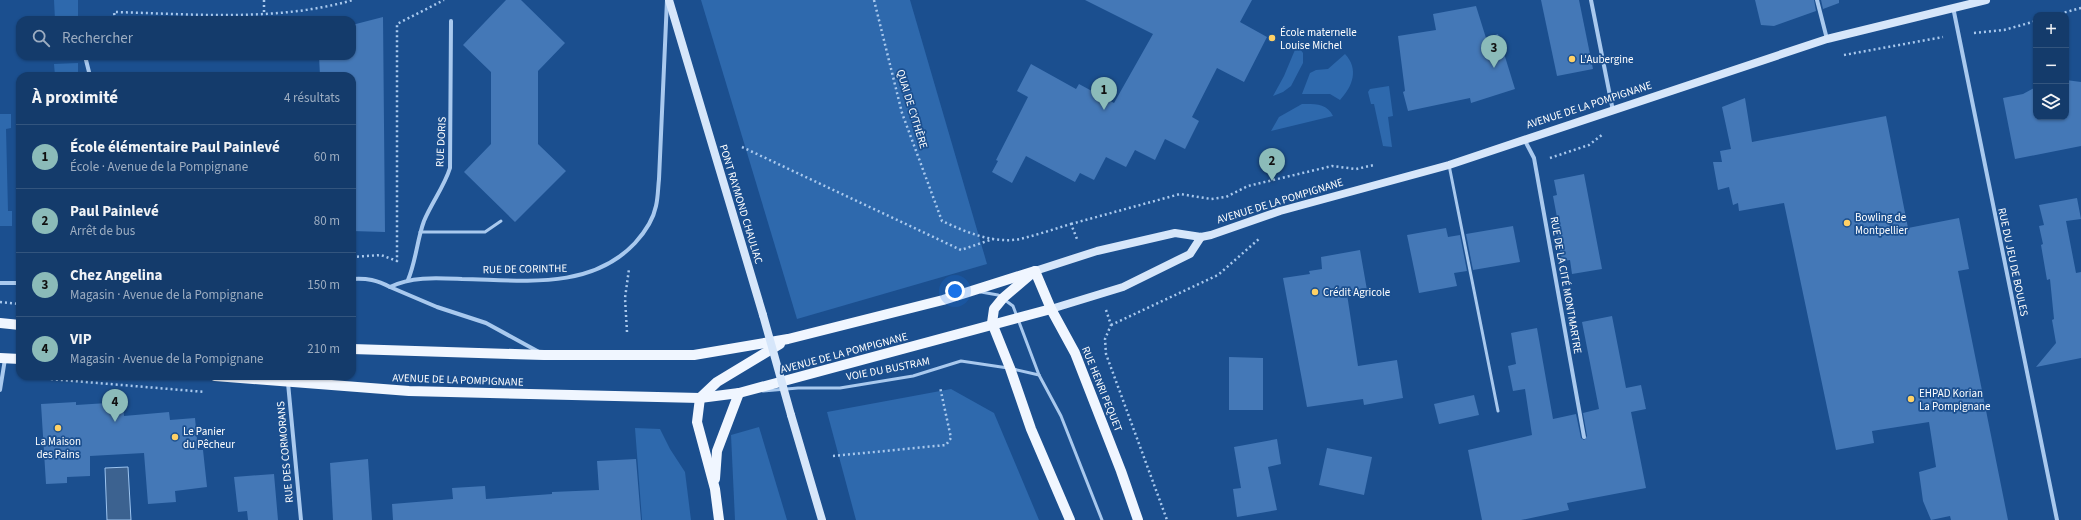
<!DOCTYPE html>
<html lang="fr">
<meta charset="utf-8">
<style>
body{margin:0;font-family:"Source Sans 3",sans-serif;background:#1d4271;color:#f1f3f6}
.controls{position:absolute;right:12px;top:12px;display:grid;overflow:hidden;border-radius:8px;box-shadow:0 1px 3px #0004}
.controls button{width:36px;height:36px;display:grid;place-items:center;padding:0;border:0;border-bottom:1px solid #33557e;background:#143b6b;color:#f1f3f6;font:20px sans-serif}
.you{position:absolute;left:955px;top:291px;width:14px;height:14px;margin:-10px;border:3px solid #fff;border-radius:50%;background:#1a73e8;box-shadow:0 0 0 6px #1a73e833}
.badge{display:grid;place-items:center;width:26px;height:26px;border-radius:50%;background:#8bbbb9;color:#111;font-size:13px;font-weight:700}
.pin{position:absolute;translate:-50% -33px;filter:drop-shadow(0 1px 2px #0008)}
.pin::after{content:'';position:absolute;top:21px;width:14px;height:12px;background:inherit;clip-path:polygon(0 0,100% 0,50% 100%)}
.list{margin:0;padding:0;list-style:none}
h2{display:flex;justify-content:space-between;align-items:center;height:52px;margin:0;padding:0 16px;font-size:17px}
h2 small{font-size:13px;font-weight:400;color:#9dadc1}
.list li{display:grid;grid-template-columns:26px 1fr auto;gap:12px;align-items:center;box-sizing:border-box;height:64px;padding:0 16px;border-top:1px solid #33557e}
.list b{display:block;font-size:15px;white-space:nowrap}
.list p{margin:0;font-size:13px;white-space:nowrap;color:#9dadc1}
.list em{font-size:13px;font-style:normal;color:#9dadc1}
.icon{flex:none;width:22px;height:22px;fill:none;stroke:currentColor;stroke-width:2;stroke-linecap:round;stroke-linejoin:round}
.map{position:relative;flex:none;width:2081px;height:520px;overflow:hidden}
.search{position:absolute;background:#143b6b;box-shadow:0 1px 3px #0004;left:16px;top:16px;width:340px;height:44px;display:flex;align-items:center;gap:10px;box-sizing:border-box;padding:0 14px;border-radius:12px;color:#9dadc1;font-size:15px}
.panel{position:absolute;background:#143b6b;box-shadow:0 1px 3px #0004;left:16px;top:72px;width:340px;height:308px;border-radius:12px}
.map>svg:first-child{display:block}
.green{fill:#2e69ad}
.water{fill:#3c6290;stroke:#9cc4f0}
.building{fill:#4478b7}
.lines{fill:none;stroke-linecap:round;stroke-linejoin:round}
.path{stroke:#a9c9ee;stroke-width:2.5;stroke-dasharray:2 3;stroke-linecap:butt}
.lane{stroke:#a9c9ee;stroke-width:3}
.street{stroke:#a9c9ee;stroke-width:4}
.secondary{stroke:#d6e6fa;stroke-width:8}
.primary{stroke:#f0f6ff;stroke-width:10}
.secondary-bridge{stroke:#d6e6fa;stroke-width:8}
.poi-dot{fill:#ffd166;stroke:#1b4f8f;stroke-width:1.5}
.labels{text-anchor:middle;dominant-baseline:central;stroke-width:3.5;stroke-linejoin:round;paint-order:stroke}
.poi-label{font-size:11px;fill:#fff;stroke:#1b4f8f;text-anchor:start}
.street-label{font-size:11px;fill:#fff;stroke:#1b4f8f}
</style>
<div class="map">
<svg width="2081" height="520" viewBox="0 0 2081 520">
<rect width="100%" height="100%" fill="#1b4f8f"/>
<g class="green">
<path d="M54,0H78V20H55Z"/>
<path d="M701,0H910L987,264L797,319Z"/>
<path d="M1297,45L1303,53V63L1291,86L1283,92L1273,96L1284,76Z"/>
<path d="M1345,54C1359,69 1353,86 1340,100L1330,94H1302L1310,73L1316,70L1328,69Z"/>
<path d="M78,63V76H55L54,64Z"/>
<path d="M1389,86L1393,116L1388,117L1392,147L1383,146L1374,104H1371L1368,92L1370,89Z"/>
<path d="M1302,104C1314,104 1327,103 1333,116L1271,131L1279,117Z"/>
<path d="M0,114H11V128L6,129L8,211H12V226H0Z"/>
<path d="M951,389L994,413L1039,520H856L827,412Z"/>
<path d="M759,427L787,520H735L731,435Z"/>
<path d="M635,428L660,429L670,449L685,472L691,520H642Z"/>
</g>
<path class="water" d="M128,467L131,520H107L105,468Z"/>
<g class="building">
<path d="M506,0H521L565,43L538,71V144L566,171L515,222L464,172L491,144V72L463,45Z"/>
<path d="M1085,0H1252L1240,22L1267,37L1244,82L1217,68L1192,117L1199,121L1185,149L1165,139L1155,160L1135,150L1126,167L1106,157L1094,180L1080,173L1075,182L1026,156L1012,183L992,172L998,161L996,160L1028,97L1017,91L1031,64L1076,89L1079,84L1114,103L1153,34Z"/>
<path d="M1541,0H1579L1593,69L1557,76Z"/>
<path d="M1755,0H1814L1816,11L1774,26L1761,25Z"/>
<path d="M1821,0H1839V3L1823,9Z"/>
<path d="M1476,6L1486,38L1498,34L1515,89L1471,103L1470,98L1408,111L1403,92L1405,91L1398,36L1436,30L1433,14Z"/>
<path d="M383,17L385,232L352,231V76H320L319,56H352V25Z"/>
<path d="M2066,80L2081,82V146L2015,159L2003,98L2023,94L2036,87V117H2066Z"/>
<path d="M1745,98L1752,142L1886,116L1908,228L1959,218L1969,269L1958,271L2008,520H1951L1950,516L1931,520L1923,501L1919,472L1936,467L1929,422L1872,431L1874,443L1836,450L1784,203L1739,211L1738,203L1733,205L1729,187L1718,190L1713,162H1722L1720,151L1731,149L1722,107Z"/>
<path d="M1584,174L1602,269L1572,274L1570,260L1562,261L1556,228H1559L1553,196L1557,195L1554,180Z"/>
<path d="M2077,198L2081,219L2066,221L2076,273L2081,272V358L2036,367L2056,343L2052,320L2054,319L2050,279L2047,280L2041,245L2043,244L2039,226L2044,225L2039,205Z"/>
<path d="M1513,226L1520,262L1473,270L1466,234Z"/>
<path d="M1446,228L1448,237L1460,235L1467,271L1454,273L1457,286L1419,293L1407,235Z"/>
<path d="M1360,250L1367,290L1347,294L1358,366L1397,360L1403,398L1364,405L1363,399L1307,407L1283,278L1310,274L1309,271L1322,269L1321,257Z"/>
<path d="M1612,316L1626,388L1641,385L1646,409L1631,412L1646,488L1567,503L1569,510L1521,520H1482L1468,450L1532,435L1525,389L1513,391L1508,366L1516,364L1511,333L1537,328L1553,419L1576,414L1581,438L1584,440L1587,436L1583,413L1599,409L1582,322Z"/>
<path d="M1229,357L1263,358V410H1229Z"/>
<path d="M1474,395L1479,415L1439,424L1434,404Z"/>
<path d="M76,402V405L123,402L124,416L169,412L170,420L195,418L198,450H203L207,487L175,491L176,502L148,504L144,453L90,456V476L67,477V483L46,484L41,404Z"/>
<path d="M1277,439L1281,464L1268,467L1277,510L1237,517L1233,489L1241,488L1234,447Z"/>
<path d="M1327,448L1372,457L1364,495L1319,485Z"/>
<path d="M368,459L372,520H333L330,463Z"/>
<path d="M636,459L641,520H393L392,504L453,499L452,488L485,486L486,499L552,494V492L599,490L597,461Z"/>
<path d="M274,474L278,520H248L247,511L238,512L234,477Z"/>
</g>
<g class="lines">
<g class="path">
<path d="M264,0V15"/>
<path d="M874,0L902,113L942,221C966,232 993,244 1020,239C1037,235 1054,229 1071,224L1077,239"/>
<path d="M2055,15L2081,8"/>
<path d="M115,20L114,12C194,14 276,22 353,0"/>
<path d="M1974,33L2004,30L2036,21"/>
<path d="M1844,55L1943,37"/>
<path d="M742,147L961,250L993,239"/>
<path d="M1550,158L1589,145L1603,134"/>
<path d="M1071,224L1180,194L1211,199L1226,197L1248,186L1332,166L1356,169L1374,165"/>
<path d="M352,257L381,255L397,261V24L444,0"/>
<path d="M0,302L20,304"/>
<path d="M1106,310L1111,325L1105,339L1106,354L1167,520"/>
<path d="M1111,325L1218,275L1260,238"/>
<path d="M627,332L625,298L629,269"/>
<path d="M26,377L205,392"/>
<path d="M833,456L946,445L951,438L940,387"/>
</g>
<g class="lane">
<path d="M1449,165L1498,411"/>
<path d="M420,232H485L501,221"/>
<path d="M981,292L998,295L1013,306L1039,375L1061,416L1102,520"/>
<path d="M1013,369L1039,375"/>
<path d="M763,391L798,388H840L913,376L961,361L1008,368"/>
</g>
<g class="street">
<path d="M1591,0L1613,111"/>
<path d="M1817,0L1827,39"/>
<path d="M1953,7L2057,520"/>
<path d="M85,56L90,76"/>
<path d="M1524,139L1534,158L1584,437"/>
<path d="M352,279C367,278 377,280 390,287C412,276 438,278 462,279C521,280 590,291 635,243C645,232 653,221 656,206C658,198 658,188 659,179L667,0"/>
<path d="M408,280C416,261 417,240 424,221C432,202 444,187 450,168L451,21"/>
<path d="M0,283H20"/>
<path d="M390,287L437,307L486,323L539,352"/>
<path d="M288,383L301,520"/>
<path d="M0,390L5,359"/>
</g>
<g class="secondary">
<path d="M669,0L763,315"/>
<path d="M1035,271L1097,251L1175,233L1201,237L1211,235L1280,211L1449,165L1827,39L1986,0"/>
<path d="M1051,309L1123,287L1190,254L1201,237"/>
<path d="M791,415L822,520"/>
</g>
<g class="primary">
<path d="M1035,271L1051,309L1075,353L1121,471L1138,520"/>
<path d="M1030,275L1003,298L994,309L992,323L1010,368L1031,429L1070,520"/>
<path d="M0,323L20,325"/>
<path d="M352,349L544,355H694L788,339L943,300L1035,271"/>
<path d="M0,358L20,359"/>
<path d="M215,376L409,391L700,398L739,393L1051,309"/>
<path d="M715,479L717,451L739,393"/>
<path d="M719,520L715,489L697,422L700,398L717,382L780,344"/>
</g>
<path class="secondary-bridge" d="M763,315L791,415"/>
</g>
<g class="poi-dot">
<circle cx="1272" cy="38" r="4"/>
<circle cx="1572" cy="59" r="4"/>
<circle cx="1847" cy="223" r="4"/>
<circle cx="1315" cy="292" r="4"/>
<circle cx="1911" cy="399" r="4"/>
<circle cx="58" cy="428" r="4"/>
<circle cx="175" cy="437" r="4"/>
</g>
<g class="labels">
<g class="poi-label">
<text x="1280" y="32">École maternelle<tspan x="1280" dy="13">Louise Michel</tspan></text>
<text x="1580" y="59">L'Aubergine</text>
<text x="1855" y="217">Bowling de<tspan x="1855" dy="13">Montpellier</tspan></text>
<text x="1323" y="292">Crédit Agricole</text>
<text x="1919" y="393">EHPAD Korian<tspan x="1919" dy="13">La Pompignane</tspan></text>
<text x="183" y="431">Le Panier<tspan x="183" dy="13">du Pêcheur</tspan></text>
<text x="58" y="441" text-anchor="middle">La Maison<tspan x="58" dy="13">des Pains</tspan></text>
</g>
<g class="street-label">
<text transform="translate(1589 105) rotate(-18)">AVENUE DE LA POMPIGNANE</text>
<text transform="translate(912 109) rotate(73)">QUAI DE CYTHÈRE</text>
<text transform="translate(441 142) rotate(-87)">RUE DORIS</text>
<text transform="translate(1280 201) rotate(-17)">AVENUE DE LA POMPIGNANE</text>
<text transform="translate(741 204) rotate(73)">PONT RAYMOND CHAULIAC</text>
<text transform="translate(2013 262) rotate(78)">RUE DU JEU DE BOULES</text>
<text transform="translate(525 269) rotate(-1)">RUE DE CORINTHE</text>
<text transform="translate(1566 285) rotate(80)">RUE DE LA CITÉ MONTMARTRE</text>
<text transform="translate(844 353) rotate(-15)">AVENUE DE LA POMPIGNANE</text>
<text transform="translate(888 369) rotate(-11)">VOIE DU BUSTRAM</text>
<text transform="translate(458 380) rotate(2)">AVENUE DE LA POMPIGNANE</text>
<text transform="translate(1102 389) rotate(68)">RUE HENRI PEQUET</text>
<text transform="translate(285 452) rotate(-95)">RUE DES CORMORANS</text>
</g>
</g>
</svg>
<div class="controls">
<button>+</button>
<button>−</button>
<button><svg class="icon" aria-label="layers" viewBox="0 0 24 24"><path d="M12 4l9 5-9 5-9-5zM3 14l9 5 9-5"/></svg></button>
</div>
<div class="you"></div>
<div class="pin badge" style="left:1104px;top:110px">1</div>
<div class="pin badge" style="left:1272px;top:181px">2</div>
<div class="pin badge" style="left:1494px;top:68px">3</div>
<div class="pin badge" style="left:115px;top:422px">4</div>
<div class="search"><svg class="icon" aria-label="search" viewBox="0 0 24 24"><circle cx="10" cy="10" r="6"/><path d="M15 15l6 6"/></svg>Rechercher</div>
<section class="panel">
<h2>À proximité<small>4 résultats</small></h2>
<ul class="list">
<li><span class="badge">1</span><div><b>École élémentaire Paul Painlevé</b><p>École · Avenue de la Pompignane</p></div><em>60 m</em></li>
<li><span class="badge">2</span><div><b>Paul Painlevé</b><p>Arrêt de bus</p></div><em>80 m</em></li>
<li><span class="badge">3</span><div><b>Chez Angelina</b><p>Magasin · Avenue de la Pompignane</p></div><em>150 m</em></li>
<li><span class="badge">4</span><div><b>VIP</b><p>Magasin · Avenue de la Pompignane</p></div><em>210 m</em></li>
</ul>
</section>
</div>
